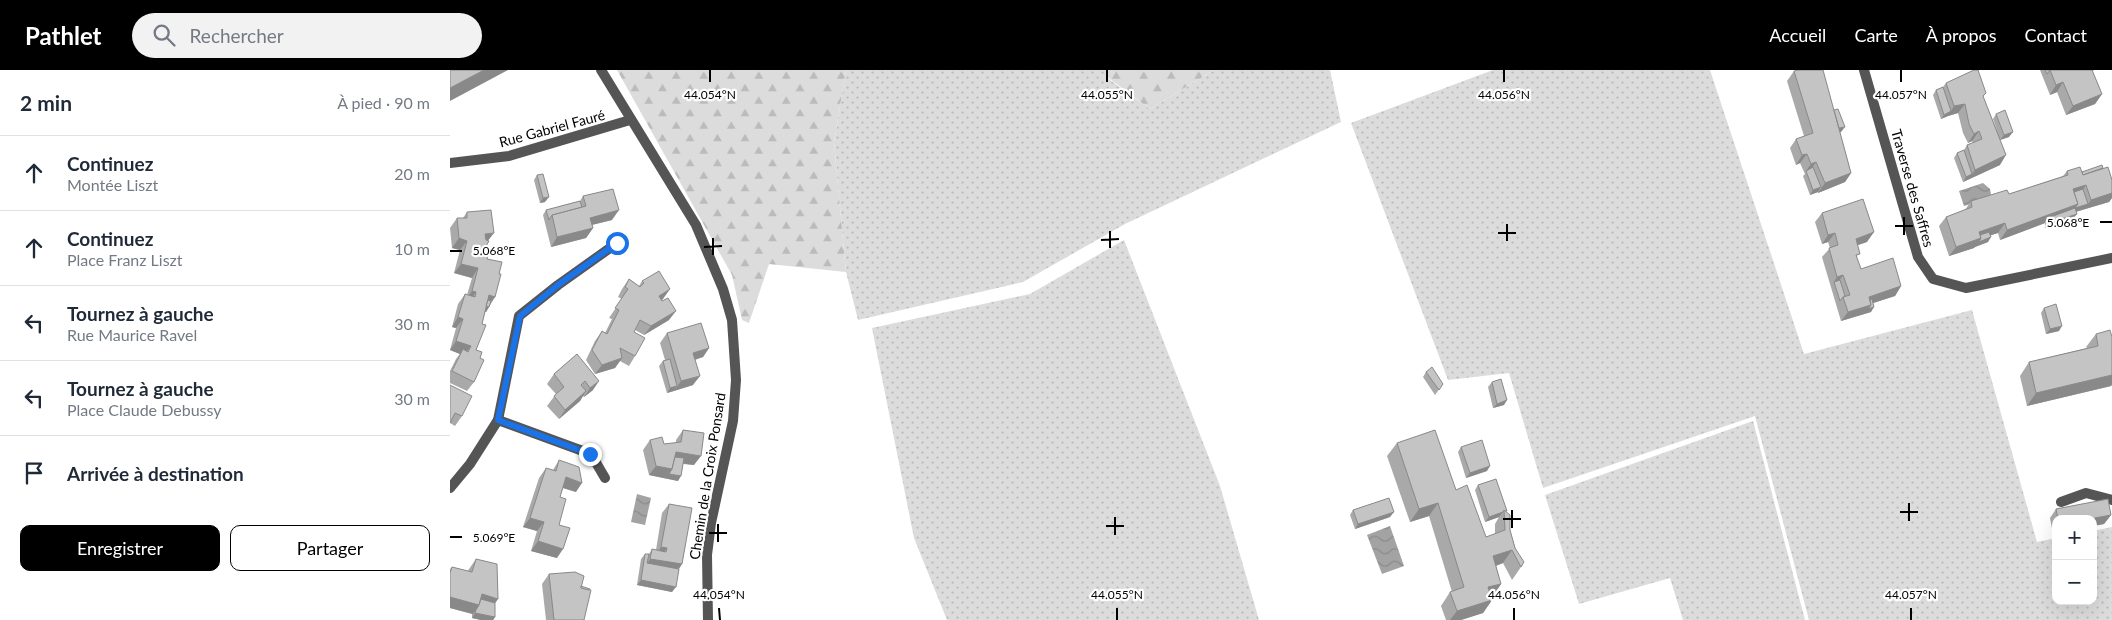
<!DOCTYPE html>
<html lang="fr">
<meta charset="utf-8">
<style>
body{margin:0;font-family:Lato,sans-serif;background:#f2f2f3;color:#1f2937}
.controls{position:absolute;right:15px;bottom:15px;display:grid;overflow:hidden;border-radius:10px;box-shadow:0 5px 20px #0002}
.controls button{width:45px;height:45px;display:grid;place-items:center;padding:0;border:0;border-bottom:1px solid #e0e1e3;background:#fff;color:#1f2937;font:25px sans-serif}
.stop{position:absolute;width:15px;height:15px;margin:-11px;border:4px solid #1a73e8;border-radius:50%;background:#fff}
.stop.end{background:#1a73e8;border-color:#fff;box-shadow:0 1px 5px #0008}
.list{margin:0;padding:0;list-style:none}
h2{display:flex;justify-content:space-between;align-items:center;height:65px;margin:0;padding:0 20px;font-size:21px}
h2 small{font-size:16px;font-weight:400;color:#747a83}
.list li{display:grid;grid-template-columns:32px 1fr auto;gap:15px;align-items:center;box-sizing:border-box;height:75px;padding:0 20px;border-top:1px solid #e0e1e3}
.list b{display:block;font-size:19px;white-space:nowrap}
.list p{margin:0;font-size:16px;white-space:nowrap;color:#747a83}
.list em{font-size:16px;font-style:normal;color:#747a83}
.actions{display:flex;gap:10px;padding:15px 20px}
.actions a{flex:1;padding:11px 0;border:1px solid #000;border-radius:10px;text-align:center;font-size:18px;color:#000}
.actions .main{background:#000;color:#fff}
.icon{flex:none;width:28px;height:28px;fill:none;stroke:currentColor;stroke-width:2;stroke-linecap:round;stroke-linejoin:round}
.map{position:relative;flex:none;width:1662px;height:550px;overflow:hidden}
header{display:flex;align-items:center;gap:30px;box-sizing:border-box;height:70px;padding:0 25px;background:#000;color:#fff}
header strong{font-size:24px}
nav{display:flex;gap:28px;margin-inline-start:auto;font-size:18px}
.search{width:350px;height:45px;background:#f2f2f3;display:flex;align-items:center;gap:12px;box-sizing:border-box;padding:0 18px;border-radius:28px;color:#747a83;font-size:19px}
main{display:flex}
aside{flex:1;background:#fff}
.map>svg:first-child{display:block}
.grass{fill:url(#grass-dots)}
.forest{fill:url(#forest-firs)}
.water{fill:url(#water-waves)}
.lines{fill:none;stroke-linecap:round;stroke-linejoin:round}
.street{stroke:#555;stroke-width:10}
.wall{fill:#a9a9a9}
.shaded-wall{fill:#898989}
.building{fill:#c4c4c4;stroke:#898989}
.route{stroke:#1a73e8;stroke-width:6}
.ticks{fill:none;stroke:#000;stroke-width:2}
.labels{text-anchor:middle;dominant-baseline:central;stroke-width:4.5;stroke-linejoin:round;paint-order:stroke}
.street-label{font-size:14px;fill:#000;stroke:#fff}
.ticks-label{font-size:12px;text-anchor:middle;fill:#000;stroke:#fff;stroke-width:4.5;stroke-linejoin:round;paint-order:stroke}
</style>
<header>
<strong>Pathlet</strong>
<div class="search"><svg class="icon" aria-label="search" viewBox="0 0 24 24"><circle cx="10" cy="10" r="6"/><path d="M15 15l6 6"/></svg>Rechercher</div>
<nav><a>Accueil</a><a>Carte</a><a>À propos</a><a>Contact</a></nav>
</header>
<main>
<aside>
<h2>2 min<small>À pied · 90 m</small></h2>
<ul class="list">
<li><svg class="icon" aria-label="ahead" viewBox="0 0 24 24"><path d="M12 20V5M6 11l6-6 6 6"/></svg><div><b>Continuez</b><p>Montée Liszt</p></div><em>20 m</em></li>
<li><svg class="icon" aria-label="ahead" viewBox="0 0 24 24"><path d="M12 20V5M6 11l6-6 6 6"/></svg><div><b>Continuez</b><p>Place Franz Liszt</p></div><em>10 m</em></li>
<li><svg class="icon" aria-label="left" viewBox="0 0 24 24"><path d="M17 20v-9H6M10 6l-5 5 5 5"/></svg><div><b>Tournez à gauche</b><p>Rue Maurice Ravel</p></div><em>30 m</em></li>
<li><svg class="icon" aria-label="left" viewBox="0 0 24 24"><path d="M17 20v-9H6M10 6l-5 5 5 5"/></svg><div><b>Tournez à gauche</b><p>Place Claude Debussy</p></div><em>30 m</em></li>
<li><svg class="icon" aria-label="arrive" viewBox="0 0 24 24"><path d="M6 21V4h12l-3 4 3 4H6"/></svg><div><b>Arrivée à destination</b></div></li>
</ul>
<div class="actions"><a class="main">Enregistrer</a><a>Partager</a></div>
</aside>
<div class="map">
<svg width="1662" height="550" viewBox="0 0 1662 550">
<defs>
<pattern id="grass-dots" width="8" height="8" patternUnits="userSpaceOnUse" patternTransform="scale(1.25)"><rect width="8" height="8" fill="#dcdcdc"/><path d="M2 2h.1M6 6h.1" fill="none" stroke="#bbb" stroke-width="1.8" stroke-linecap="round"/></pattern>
<pattern id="forest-firs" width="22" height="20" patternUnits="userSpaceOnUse" patternTransform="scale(1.25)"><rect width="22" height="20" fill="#dcdcdc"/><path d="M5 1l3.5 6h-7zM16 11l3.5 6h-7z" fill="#bbb"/></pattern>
<pattern id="water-waves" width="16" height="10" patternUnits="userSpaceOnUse" patternTransform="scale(1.25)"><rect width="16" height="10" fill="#a3a3a3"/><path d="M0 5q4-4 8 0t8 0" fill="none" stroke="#8b8b8b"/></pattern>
</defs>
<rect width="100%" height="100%" fill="#fff"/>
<g class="grass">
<path d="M396,0H657L656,7L700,39L764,0H880L891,52L675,154L573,212L408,250L396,202L384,72Z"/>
<path d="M1043,0H1260L1354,284L1522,240L1587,472L1606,468V531H1643V461L1662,457V550H1359L1305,346L1093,418L1059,303L998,310L901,53Z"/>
<path d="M674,170L770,416L809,550H497L464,468L422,258L580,224Z"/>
<path d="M1303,351L1355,550H1233L1220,508L1129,534L1095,425Z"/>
</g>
<g class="forest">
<path d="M167,0H396L384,72L396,202L319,194L299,253L292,250L282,205Z"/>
<path d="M657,0H764L700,39L656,6Z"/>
</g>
<g class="water">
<path d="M1533,113L1540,119L1541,124L1538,129L1514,136L1509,121Z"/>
<path d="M187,424L201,428L195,455L181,452Z"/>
<path d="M940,456L954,496L932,504L917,465Z"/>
</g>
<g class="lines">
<g class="street">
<path d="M151,0L246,155L273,219L282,250L286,310L283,351L261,453L257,485L258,550"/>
<path d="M1414,0L1468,187L1483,209L1516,218L1662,188"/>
<path d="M0,93L59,86L180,50"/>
<path d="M48,350L141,384L155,408"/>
<path d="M0,418L20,394L48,350L69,246L108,215L167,173"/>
<path d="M1611,432L1636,423L1662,430"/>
</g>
</g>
<g class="wall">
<path d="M1590,0H1645L1642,1L1652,24L1645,34L1616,45L1607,22L1600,25Z"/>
<path d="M1344,1L1384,40L1391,62H1390L1401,103L1395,112L1368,123V122L1360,125L1353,106L1355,104L1350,93L1346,95L1340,78L1346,69L1354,66L1337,11Z"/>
<path d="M1496,13L1536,23L1533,27L1548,63L1543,49L1546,44L1559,67L1550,70V95L1513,112L1504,88L1507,83L1514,80L1517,75L1523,73L1522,71L1518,73L1513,63L1508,43L1498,46L1491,49L1483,25L1486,20L1493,17Z"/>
<path d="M1653,98L1662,110V128L1659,132L1626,142L1623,149L1595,158V153L1550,170L1548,163L1540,165L1538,172L1525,177L1524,178L1499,186L1489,156L1496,147L1515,140L1521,131L1559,124L1613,106L1617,101L1632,102Z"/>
<path d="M87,105L95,132L90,133L84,110Z"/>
<path d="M133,126L162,150L142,155L143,158L136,168L101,177L93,145L96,140L130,131Z"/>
<path d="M17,142L38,171L36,176L37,189L49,204L45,227L36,242H35L32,254L26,280L30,288L24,312L17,321L0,313V301L6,289L10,284L0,280L6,258L2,257L8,234L15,224L17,225L22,208L4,203L10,180L2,178L0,158L7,148H13Z"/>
<path d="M1372,143L1417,172L1408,175L1407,188L1411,199L1451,216L1445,226L1423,233L1421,242L1391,251L1372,187L1380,178L1378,172L1372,174L1365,152Z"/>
<path d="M179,209L189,216L192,211L213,229L212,230L219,250L194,265L185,260L184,262L185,286L179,296L170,291L165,298L145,304L136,290L145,271L152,261L155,263L162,249L159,248L172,229L168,227L172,219Z"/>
<path d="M1594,238L1609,261L1596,264L1591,243Z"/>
<path d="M217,263L259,278L253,287L245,290L243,315L217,323L209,296L213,291L215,290L210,273Z"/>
<path d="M1646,264L1661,316L1577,336L1570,306L1579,292L1637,278L1636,277Z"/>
<path d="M127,284L143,320L134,327L133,326L130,331L109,349L97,336L106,324L97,314L104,304Z"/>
<path d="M976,302L993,314L985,325L973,307Z"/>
<path d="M1042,312L1054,335L1043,338L1038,317Z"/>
<path d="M0,315L12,346L5,356L0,353Z"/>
<path d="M233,360L244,395L233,394L228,411L199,405L193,380L200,370L214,374L226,373V370Z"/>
<path d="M947,373L1006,420L1036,467L1045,464V454L1049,447L1035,452L1025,420L1028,415L1056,442L1060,460L1071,497L1062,510L1053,493L1046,496L1051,514L1042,527V530L1033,543L1011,550H996L991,536L1000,522H1002L979,446L960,452L937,386Z"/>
<path d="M1011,377L1037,401L1016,408L1008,382Z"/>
<path d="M109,390L126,422L113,418L110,427L107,488L81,481L87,461L73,457L89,408L96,398L103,400Z"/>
<path d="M219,434L232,494L229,499L222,522L187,515L191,489L195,484H199L202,479L206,480L212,443Z"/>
<path d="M1606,439L1661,445L1654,454L1643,456V449H1606V464H1603L1600,448Z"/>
<path d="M903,440L940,447L905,459L900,445Z"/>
<path d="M26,489L45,533V547L43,550H31L22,548V544L0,538V499L2,497L18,501L19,499Z"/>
<path d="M99,504L131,516L134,550H96L92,514Z"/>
</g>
<g class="shaded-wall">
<path d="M34,0H58L0,31V18Z"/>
<path d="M1613,12L1607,22L1600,25L1606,15Z"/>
<path d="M1652,24L1645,34L1616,45L1623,36Z"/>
<path d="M1515,34L1508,43L1498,46L1491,49L1494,45L1501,41L1504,36Z"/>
<path d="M1395,57L1391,62L1383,64L1386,59Z"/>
<path d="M1529,61L1522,71L1518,73L1524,64Z"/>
<path d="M1563,62L1559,67L1550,70L1554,65Z"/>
<path d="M1357,84L1350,93L1346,95L1352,85Z"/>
<path d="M1556,85L1550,95L1513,112L1516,107L1522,104L1525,100Z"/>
<path d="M1366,92L1359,102L1356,101L1361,94Z"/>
<path d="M1401,103L1395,112L1368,123L1375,113Z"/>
<path d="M1636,115L1630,124L1621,127L1623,119Z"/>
<path d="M1371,117L1368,122L1360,125L1363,120Z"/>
<path d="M1662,123V128L1659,132L1621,143L1625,138L1638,134L1641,130Z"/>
<path d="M99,127L95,132L90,133L93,128Z"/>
<path d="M1628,134L1621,143L1598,148L1595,153L1550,170L1557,160Z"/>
<path d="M169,140L162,150L133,157L140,148Z"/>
<path d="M1627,144L1623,149L1595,158L1599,153Z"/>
<path d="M1555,153L1548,163L1527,170L1529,162Z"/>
<path d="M143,158L136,168L101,177L107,167Z"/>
<path d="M1424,162L1417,172L1399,178L1406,169Z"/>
<path d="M44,163L37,172L28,173L35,164Z"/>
<path d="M1385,163L1378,172L1372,174L1378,165Z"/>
<path d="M1541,167L1538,172L1525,177L1524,178L1499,186L1506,177L1531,168Z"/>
<path d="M9,168L17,171L10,180L2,178Z"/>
<path d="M11,194L28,198L22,208L4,203Z"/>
<path d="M1393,205L1387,214L1384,212L1387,207Z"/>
<path d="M1451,216L1445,226L1417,235L1419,227Z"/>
<path d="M220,219L213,229L202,235L209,226Z"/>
<path d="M22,221L26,222L20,231L16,230Z"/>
<path d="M39,225L45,227L38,236H35Z"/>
<path d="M1421,235L1424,237L1421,242L1391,251L1398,242Z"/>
<path d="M35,236L39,237L36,242L31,241Z"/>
<path d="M226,241L219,250L194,265L201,256Z"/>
<path d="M8,247L13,249L6,258L2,257Z"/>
<path d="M1612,256L1609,261L1596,264L1600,259Z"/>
<path d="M6,271L21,276L14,285L13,279L10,284L0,280Z"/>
<path d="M259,278L253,287L236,292L243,283Z"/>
<path d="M172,288L165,298L145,304L152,295Z"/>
<path d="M1662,305V315L1661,316L1577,336L1586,323Z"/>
<path d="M250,306L243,315L224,321L231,311Z"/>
<path d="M149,311L143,320L134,327L140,318Z"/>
<path d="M227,316L224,321L217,323L220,318Z"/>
<path d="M136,321L130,331L109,349L115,340Z"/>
<path d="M1057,330L1054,335L1043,338L1047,334Z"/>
<path d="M226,382L251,386L244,395L222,392Z"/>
<path d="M206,396L222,399L231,406L228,411L199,405Z"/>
<path d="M1040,396L1037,401L1016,408L1020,403Z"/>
<path d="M116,407L132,413L126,422L110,417Z"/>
<path d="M988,433L979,446L960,452L969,439Z"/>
<path d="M944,442L940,447L905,459L908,454Z"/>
<path d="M1053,442L1049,447L1035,452L1039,447Z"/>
<path d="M1661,445L1654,454L1643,456V449H1640Z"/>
<path d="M80,448L94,452L87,461L73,457Z"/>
<path d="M88,471L113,479L107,488L81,481Z"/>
<path d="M211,477L217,478L211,486L232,494L225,504L194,498L200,489L208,482Z"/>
<path d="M1062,480L1053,493L1034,500L1043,486Z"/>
<path d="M191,510L226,517L222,522L187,515Z"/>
<path d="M1051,514L1042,527L1029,531L1038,517Z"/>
<path d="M32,524L48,529L42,538L27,534Z"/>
<path d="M0,527L29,535L23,544L0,538Z"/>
<path d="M1042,530L1033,543L1011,550H1000L1007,541Z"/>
<path d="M25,543L45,547L43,550H31L22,548Z"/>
</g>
<g class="building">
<path d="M0,0H34L0,18Z"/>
<path d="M1348,0H1373L1401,103L1375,113L1366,92L1361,94L1357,84L1352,85L1346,69L1363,63L1344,1Z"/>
<path d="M1524,0H1528L1536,23L1533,26L1556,85L1525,100L1517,75L1532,69L1529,61L1524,64L1519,54L1515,34L1504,36L1496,13Z"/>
<path d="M1595,0H1600L1597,4Z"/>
<path d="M1600,0H1642L1652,24L1623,36L1613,12L1606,15Z"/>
<path d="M1493,17L1501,41L1494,45L1486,20Z"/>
<path d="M1388,39L1395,57L1389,58L1384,40Z"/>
<path d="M1555,40L1563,62L1554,65L1546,44Z"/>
<path d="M1514,80L1522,104L1516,107L1507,83Z"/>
<path d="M1652,95L1653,98L1633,105L1632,102Z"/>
<path d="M1363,97L1371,117L1363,120L1356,101Z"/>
<path d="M1630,97L1633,105L1658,97L1662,110V123L1641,130L1636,115L1623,119L1628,134L1557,160L1555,153L1529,162L1531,168L1506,177L1496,147L1522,137L1521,131L1557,120L1559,124L1618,105L1617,101Z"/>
<path d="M93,104L99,127L93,128L87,105Z"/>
<path d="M163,119L169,140L140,148L143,158L107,167L102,145L136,136L133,126Z"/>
<path d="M1633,119L1638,134L1625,138L1628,134L1624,122Z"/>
<path d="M1413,129L1424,162L1406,169L1410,184L1406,185L1411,199L1443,188L1451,216L1419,227L1421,235L1398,242L1393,227L1400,225L1393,205L1387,207L1379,178L1388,175L1385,163L1378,165L1372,143Z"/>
<path d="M130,131L132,137L102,145L99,150L96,140Z"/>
<path d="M1625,138L1627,144L1599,153L1598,148Z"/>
<path d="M41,140L44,163L35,164L36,170L39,171L36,176L40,178L37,189L52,192L49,204H51L45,227L39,225L32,254L36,255L26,280L32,282L30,288L34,290L24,312L2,301L13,279L18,282L21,276L6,271L13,249L8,247L15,224L25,227L26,222L22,221L28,198L11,194L17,171L9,168L7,148H17V142Z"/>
<path d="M1539,162L1541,167L1529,172L1531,168L1530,165Z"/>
<path d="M209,201L220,219L209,226L212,231L218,228L226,241L201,256L190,250L184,262L195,268L185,286L170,278L172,288L152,295L142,280L152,261L157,264L169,240L165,238L178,219L175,217L179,209L190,217L194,213L192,211Z"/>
<path d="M1390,210L1395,226L1393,227L1390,231L1384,212Z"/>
<path d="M1422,229L1424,237L1418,239L1421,235L1420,230Z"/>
<path d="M38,230L41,231L39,237L36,236Z"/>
<path d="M1606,234L1612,256L1600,259L1594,238Z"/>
<path d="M251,253L259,278L243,283L250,306L231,311L217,263Z"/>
<path d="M1660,260L1662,267V305L1586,323L1579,292L1648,276L1646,264Z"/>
<path d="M127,284L149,311L140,318L135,311L131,315L136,321L115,340L104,326L114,317L104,304Z"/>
<path d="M220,289L227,316L220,318L213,291Z"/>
<path d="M982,297L993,314L989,320L976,302Z"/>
<path d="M1051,309L1057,330L1047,334L1042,312Z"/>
<path d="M0,316V315L22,326L12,346L5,343L0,353Z"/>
<path d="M233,360L254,363L251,386L226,382L222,399L206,396L200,370L212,367L214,374L231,372Z"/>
<path d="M985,360L1006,420L1017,415L1036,467L1055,460L1054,440L1060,445V460L1065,478L1074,492L1071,497L1062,480L1043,486L1051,514L1038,517L1042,530L1007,541L1000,522L1014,517L988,433L969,439L947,373Z"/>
<path d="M1032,370L1040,396L1020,403L1011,377Z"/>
<path d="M225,387L234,388L231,406L219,404L222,399Z"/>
<path d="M109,390L129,397L132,413L116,407L110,427L116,429L109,455L120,458L113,479L88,471L94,452L80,448L96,398L106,401Z"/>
<path d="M1046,409L1057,441H1055L1054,440L1053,442L1039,447L1028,415Z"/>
<path d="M939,428L944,442L908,454L903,440Z"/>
<path d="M1658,429L1661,445L1640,449H1608L1606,439Z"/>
<path d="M219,434L242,438L232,494L200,489L202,479L216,482L217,478L211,477Z"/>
<path d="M195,484H199L197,493L229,499L226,517L191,510Z"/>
<path d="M26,489L47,494L48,529L32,524L29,535L0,527V503L2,497L22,502Z"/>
<path d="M125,502L134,506L131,518L141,520L134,550H104L99,504Z"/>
<path d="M131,516L140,519L139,520L131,518Z"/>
<path d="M31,529L45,533V547L25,543L26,540L29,535Z"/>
</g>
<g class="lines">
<path class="route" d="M140,384L48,350L70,246L108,215L167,173"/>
</g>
<path class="ticks" d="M260,0V12M657,0V12M1054,0V12M1451,0V12M1454,147V165M1650,152H1662M1057,154V171M1445,156H1463M660,161V178M1048,163H1066M263,168V185M651,170L669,169M254,177L272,176M0,181H12M1459,433V451M1062,440V458M1450,442H1468M665,447V465M1053,449H1071M268,454V472M656,456H674M259,463H277M0,467H12M269,538L270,550M667,538V550M1064,538V550M1461,538V550"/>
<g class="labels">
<g class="street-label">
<text transform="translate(102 58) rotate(-15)">Rue Gabriel Fauré</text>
<text transform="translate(1463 118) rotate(74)">Traverse des Saffres</text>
<text transform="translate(257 406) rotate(-81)">Chemin de la Croix Ponsard</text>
</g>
</g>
<g class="ticks-label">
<text x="260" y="29">44.054°N</text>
<text x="657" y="29">44.055°N</text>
<text x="1054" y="29">44.056°N</text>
<text x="1451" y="29">44.057°N</text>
<text x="1618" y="157">5.068°E</text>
<text x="44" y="185">5.068°E</text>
<text x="44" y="472">5.069°E</text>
<text x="269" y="529">44.054°N</text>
<text x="667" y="529">44.055°N</text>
<text x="1064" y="529">44.056°N</text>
<text x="1461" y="529">44.057°N</text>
</g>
</svg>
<div class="controls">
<button>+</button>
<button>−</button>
</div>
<div class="stop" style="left:167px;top:173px"></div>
<div class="stop end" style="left:140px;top:384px"></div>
</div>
</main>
